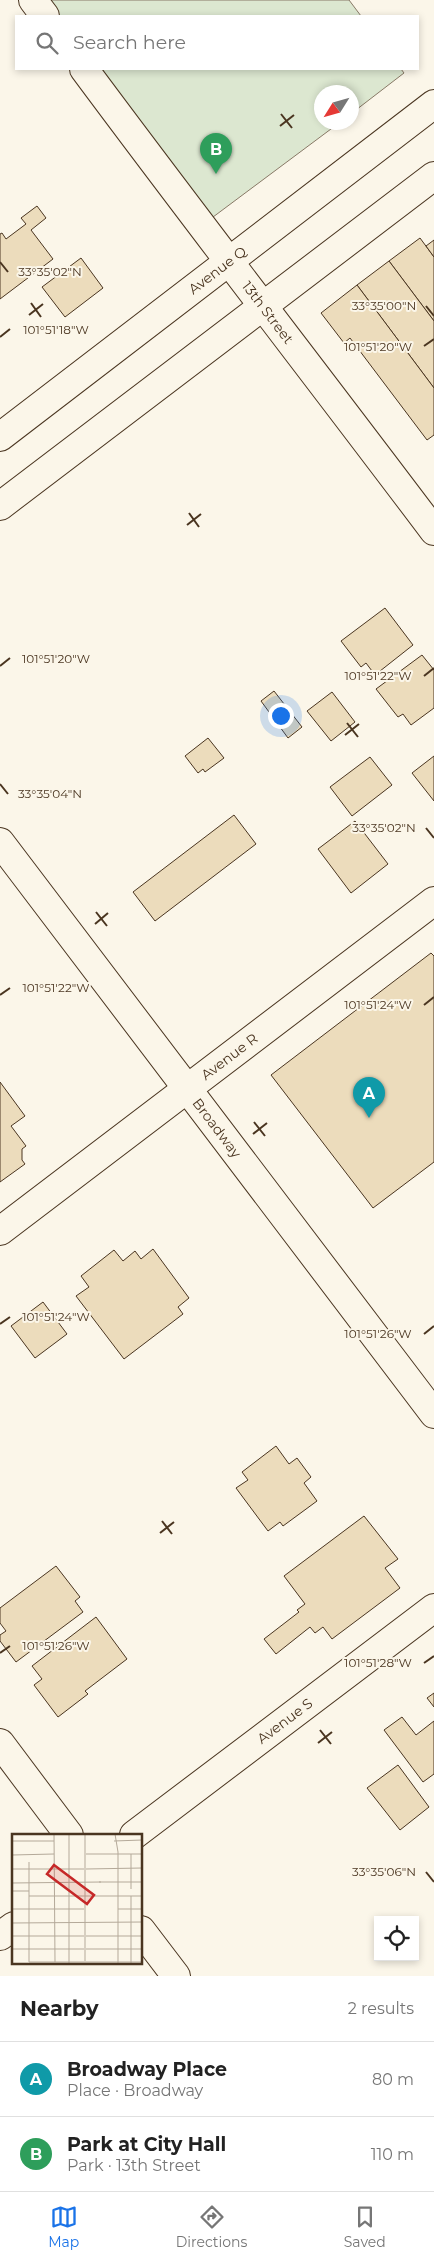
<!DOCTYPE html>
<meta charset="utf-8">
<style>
body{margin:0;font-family:Montserrat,sans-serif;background:#f6f6f6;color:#222}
.controls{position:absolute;right:15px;bottom:15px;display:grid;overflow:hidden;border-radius:0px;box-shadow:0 2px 8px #0003}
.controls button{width:45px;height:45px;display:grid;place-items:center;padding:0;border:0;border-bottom:1px solid #e0e0e0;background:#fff;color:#222;font:25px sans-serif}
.compass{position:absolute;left:314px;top:85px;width:45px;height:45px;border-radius:50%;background:#fff;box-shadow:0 2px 8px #0003;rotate:233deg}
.you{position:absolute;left:280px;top:715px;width:18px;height:18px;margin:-12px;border:4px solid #fff;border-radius:50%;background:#1a73e8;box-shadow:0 0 0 8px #1a73e833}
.badge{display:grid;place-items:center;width:32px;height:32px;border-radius:50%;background:#1a73e8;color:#fff;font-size:16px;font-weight:700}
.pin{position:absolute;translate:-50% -41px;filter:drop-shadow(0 1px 2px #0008)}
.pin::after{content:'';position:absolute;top:26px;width:18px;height:15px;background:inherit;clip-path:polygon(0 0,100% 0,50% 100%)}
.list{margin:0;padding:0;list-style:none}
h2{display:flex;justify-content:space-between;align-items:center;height:65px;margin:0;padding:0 20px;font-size:21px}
h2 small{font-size:16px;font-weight:400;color:#767676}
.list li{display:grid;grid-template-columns:32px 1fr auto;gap:15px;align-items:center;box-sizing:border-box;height:75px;padding:0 20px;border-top:1px solid #e0e0e0}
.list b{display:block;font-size:19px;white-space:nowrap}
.list p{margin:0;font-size:16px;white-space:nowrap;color:#767676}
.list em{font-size:16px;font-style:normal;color:#767676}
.icon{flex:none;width:28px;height:28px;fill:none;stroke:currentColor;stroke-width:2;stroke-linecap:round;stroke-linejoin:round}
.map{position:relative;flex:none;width:434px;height:1976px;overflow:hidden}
.search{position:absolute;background:#fff;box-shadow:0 2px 8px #0003;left:15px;right:15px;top:15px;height:55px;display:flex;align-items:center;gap:12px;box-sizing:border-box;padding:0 18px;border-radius:0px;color:#767676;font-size:19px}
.sheet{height:215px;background:#fff}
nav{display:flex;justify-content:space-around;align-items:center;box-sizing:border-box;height:70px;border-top:1px solid #e0e0e0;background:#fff;font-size:14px;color:#767676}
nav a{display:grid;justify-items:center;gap:2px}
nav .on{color:#1a73e8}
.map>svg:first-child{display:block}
.green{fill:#dce7d0;stroke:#887966}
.building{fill:#ecdcbc;stroke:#4a3520}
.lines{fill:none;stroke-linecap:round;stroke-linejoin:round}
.minor-casing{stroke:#4a3520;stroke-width:30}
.major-casing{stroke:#4a3520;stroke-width:30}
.highway-casing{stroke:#4a3520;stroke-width:30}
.minor{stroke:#fbf6e9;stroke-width:28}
.major{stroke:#fbf6e9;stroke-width:28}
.highway{stroke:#fbf6e9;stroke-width:28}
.ticks{fill:none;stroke:#4a3520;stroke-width:2}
.labels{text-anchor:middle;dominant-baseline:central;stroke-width:4;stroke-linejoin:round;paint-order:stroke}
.street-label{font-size:14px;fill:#4a3520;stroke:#fbf6e9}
.inset-road{fill:none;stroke:#b4a999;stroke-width:1}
.view{fill:#c62828;fill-opacity:0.15;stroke:#c62828;stroke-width:2.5}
.inset-edge{fill:none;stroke:#4a3520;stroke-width:2.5}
.ticks-label{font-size:12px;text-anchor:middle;fill:#4a3520;stroke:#fbf6e9;stroke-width:4;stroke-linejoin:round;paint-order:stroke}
</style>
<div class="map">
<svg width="434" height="1976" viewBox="0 0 434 1976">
<rect width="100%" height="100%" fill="#fbf6e9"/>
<g class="green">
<path d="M32,0H349L361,16H44Z"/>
<path d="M84,69H401L404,73L352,113V92H322V122L339,123L201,226Z"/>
</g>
<g class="building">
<path d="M37,206L46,218L31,230L53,259L0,299V234L2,233L6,239L26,224L21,218Z"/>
<path d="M420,238L434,257V321L389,261Z"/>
<path d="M434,240V257L426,246Z"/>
<path d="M81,258L103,288L65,317L42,287Z"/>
<path d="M389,261L434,321V388L357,285Z"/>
<path d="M357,285L434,388V435L427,440L350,338L344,343L321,313Z"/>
<path d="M385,608L413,645L375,675L366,663L361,667L341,641Z"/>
<path d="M422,655L434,670V708L411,725L403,714L398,717L376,689Z"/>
<path d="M274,691L302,727L288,738L261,701Z"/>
<path d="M332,692L355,722L331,741L307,711Z"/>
<path d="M208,738L224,758L205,772L203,769L198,773L185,756Z"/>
<path d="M434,756V801L412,773Z"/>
<path d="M370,757L392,785L352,816L330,787Z"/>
<path d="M234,815L256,844L155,921L133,892Z"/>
<path d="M355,821L388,864L351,893L318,849Z"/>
<path d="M431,953L434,956V1162L373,1208L271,1075Z"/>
<path d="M0,1082L25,1116L11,1126L26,1146L22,1149V1160L25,1164L0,1182Z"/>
<path d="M153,1249L189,1298L178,1307L183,1314L124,1359L76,1296L89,1287L81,1276L114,1250L123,1261L135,1251L141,1259Z"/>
<path d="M43,1302L67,1334L35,1358L11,1326Z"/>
<path d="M276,1446L289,1464L297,1458L311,1477L304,1483L317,1501L283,1526L280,1522L268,1531L236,1488L248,1480L242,1472Z"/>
<path d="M364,1516L398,1559L385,1568L400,1588L332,1639L323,1627L315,1633L310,1627L276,1654L264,1639L299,1612L297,1610L305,1604L284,1576Z"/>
<path d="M56,1566L80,1597L75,1601L83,1612L16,1662L0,1641V1635L6,1631L0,1623V1608Z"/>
<path d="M96,1617L127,1659L85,1691L88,1694L58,1717L34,1685L42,1679L32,1666Z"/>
<path d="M434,1693V1707L427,1698Z"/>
<path d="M402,1717L416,1735L434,1721V1774L423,1782L384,1730Z"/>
<path d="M398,1765L429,1807L400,1830L367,1788Z"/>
</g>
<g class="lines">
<g class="minor-casing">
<g id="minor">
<path d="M33,0L45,16"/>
<path id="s1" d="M84,69C199,224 318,377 434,531"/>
<path id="s2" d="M0,1231L434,901"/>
<path d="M0,1743L69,1835"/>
<path id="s3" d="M134,1835L434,1608"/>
<path d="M141,1930L176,1976"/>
<path d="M0,1936L14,1926"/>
</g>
</g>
<g class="major-casing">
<g id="major">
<path id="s4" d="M0,842L434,1414"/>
</g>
</g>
<g class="highway-casing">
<g id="highway">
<path id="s5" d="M0,437L434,104"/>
<path d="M0,506L434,176"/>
</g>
</g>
<use href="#minor" class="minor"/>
<use href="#major" class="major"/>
<use href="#highway" class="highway"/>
</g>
<path class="ticks" d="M281,114L292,128M280,126L294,115M0,262L8,272M31,303L41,317M426,306L434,316M29,315L43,304M0,337L10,329M424,346L434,339M189,513L199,527M187,525L201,514M0,666L10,658M424,676L434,668M347,723L358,737M345,735L359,724M0,784L8,794M426,828L434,838M96,912L107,926M95,924L108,913M0,995L10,988M424,1005L434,997M254,1122L265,1136M253,1134L267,1123M0,1324L10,1317M424,1334L434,1326M162,1521L172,1534M160,1533L174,1522M0,1653L10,1646M424,1663L434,1656M320,1730L331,1744M318,1743L332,1732M426,1872L434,1882"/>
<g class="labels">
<g class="street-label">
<text stroke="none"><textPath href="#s5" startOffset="274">Avenue Q</textPath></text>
<text stroke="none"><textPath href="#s1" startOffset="305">13th Street</textPath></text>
<text stroke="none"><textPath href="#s2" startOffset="288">Avenue R</textPath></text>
<text stroke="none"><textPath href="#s4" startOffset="359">Broadway</textPath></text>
<text stroke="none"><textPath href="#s3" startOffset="189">Avenue S</textPath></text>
</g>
</g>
<g transform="translate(12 1834)">
<rect width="130" height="130" fill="#fbf6e9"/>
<path class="inset-road" d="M42,0L43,128M57,0V129M73,0V130M103,0L106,18V130M0,7H42M102,7L130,6M74,20H130M119,20V55M0,21L42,20M17,28V128H72M0,35H72M74,35L130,34M87,48H130M0,49L89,48M0,57H17M17,62H130M119,62V130M0,75H72M106,75H130M0,89L130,88M0,102H72M74,102H130M0,115H72M74,115H130M74,128H130"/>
<path class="view" d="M42,31L82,61L75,70L35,40Z"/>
<rect width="130" height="130" class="inset-edge"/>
</g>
<g class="ticks-label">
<text x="50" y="276">33°35'02"N</text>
<text x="384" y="310">33°35'00"N</text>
<text x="56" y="334">101°51'18"W</text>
<text x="378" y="351">101°51'20"W</text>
<text x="56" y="663">101°51'20"W</text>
<text x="378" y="680">101°51'22"W</text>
<text x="50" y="798">33°35'04"N</text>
<text x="384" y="832">33°35'02"N</text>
<text x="56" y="992">101°51'22"W</text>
<text x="378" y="1009">101°51'24"W</text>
<text x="56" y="1321">101°51'24"W</text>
<text x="378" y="1338">101°51'26"W</text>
<text x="56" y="1650">101°51'26"W</text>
<text x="378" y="1667">101°51'28"W</text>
<text x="384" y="1876">33°35'06"N</text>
</g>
</svg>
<div class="controls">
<button><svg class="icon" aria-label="locate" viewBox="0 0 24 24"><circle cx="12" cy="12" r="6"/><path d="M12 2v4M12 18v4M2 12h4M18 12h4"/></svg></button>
</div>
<svg class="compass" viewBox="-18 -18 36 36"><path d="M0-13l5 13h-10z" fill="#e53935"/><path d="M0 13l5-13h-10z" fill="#767676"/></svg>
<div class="you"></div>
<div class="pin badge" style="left:369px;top:1118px;background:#0f9aa8">A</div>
<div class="pin badge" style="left:216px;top:174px;background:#2e9e5b">B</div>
<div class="search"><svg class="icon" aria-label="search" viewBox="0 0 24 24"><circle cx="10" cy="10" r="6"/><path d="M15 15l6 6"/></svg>Search here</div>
</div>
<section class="sheet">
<h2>Nearby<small>2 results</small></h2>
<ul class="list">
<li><span class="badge" style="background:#0f9aa8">A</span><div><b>Broadway Place</b><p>Place · Broadway</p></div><em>80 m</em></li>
<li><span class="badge" style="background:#2e9e5b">B</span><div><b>Park at City Hall</b><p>Park · 13th Street</p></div><em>110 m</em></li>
</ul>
</section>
<nav>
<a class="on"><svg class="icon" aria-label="map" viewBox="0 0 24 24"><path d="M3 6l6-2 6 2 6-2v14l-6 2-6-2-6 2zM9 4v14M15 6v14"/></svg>Map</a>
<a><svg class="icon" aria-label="directions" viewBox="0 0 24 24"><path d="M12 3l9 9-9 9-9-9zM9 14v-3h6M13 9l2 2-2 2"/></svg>Directions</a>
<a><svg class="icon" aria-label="saved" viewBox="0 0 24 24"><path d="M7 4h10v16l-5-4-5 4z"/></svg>Saved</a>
</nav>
